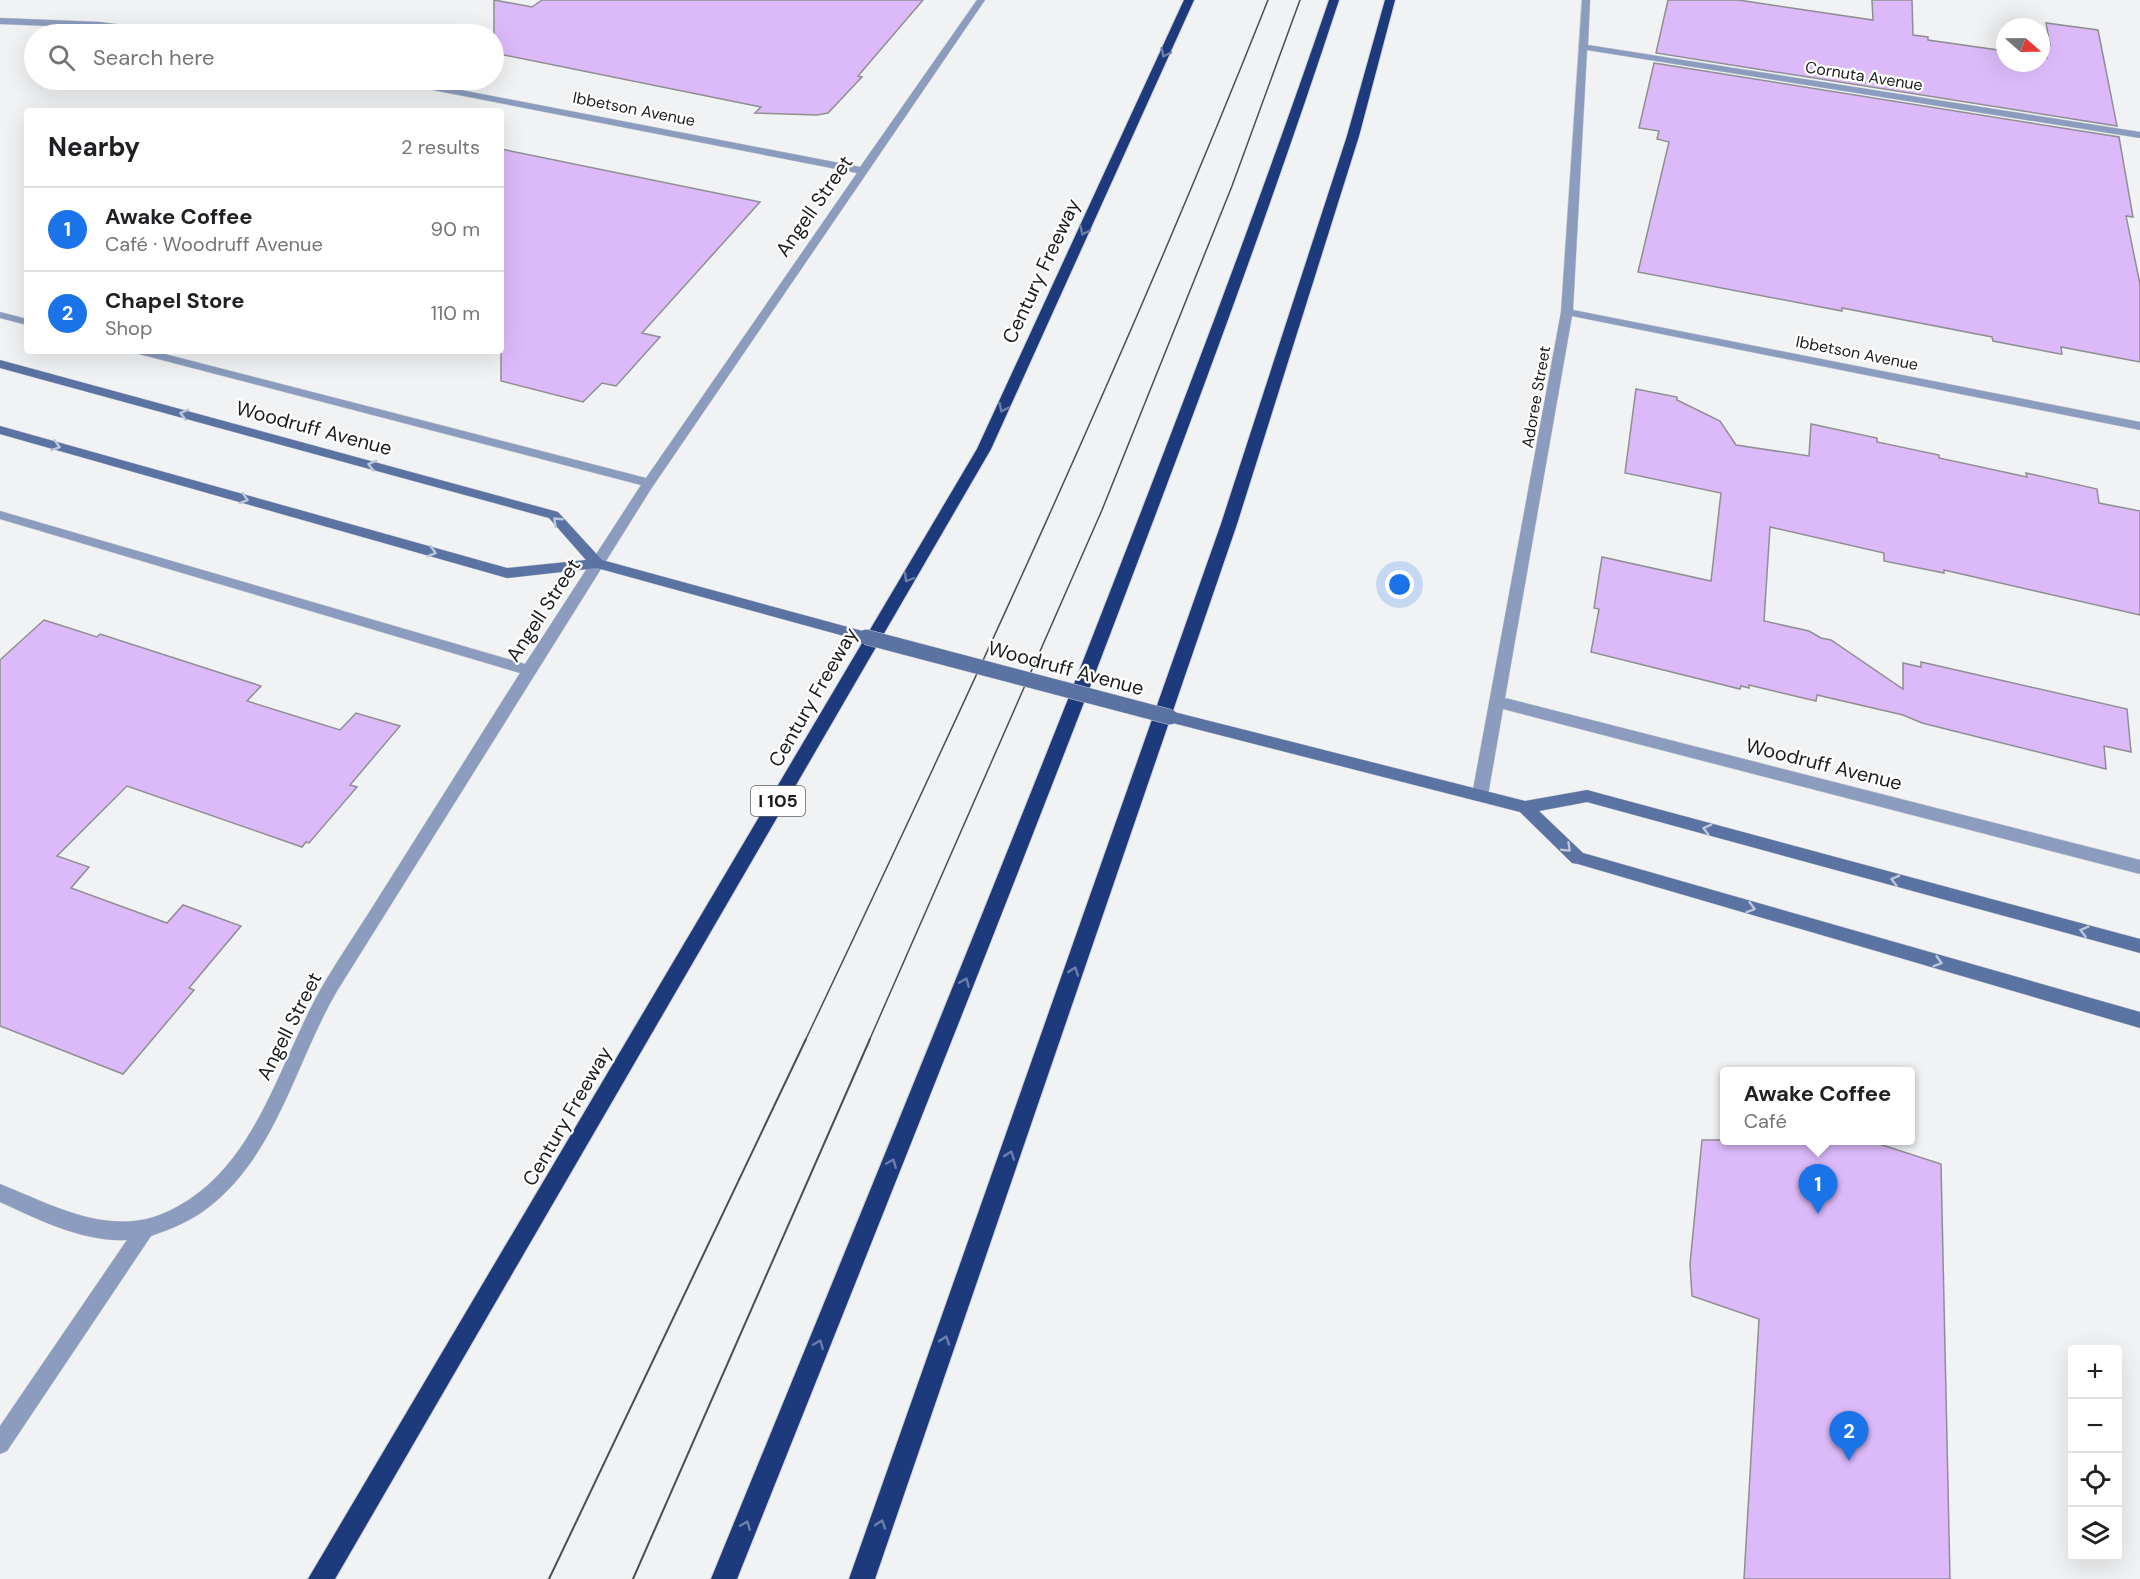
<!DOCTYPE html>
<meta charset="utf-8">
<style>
body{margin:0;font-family:"DM Sans",sans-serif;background:#f6f6f6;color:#202124}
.controls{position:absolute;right:18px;bottom:18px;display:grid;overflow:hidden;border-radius:6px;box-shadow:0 6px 24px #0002}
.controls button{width:54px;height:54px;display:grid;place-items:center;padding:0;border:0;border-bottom:2px solid #e0e0e0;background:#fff;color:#202124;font:30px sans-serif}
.compass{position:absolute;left:1996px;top:18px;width:54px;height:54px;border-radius:50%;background:#fff;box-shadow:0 6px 24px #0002;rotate:110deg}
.you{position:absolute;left:1400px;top:585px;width:21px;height:21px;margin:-15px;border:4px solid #fff;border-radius:50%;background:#1a73e8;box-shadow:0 0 0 9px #1a73e833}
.badge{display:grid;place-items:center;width:39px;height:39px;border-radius:50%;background:#1a73e8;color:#fff;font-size:20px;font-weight:700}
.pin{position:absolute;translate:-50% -50px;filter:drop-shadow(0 2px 3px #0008)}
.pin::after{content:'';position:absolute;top:32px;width:21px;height:18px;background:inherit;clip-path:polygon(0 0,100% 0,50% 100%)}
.popup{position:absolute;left:1720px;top:1067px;width:195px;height:78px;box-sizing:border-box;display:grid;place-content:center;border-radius:6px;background:#fff;filter:drop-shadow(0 2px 4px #0005);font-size:20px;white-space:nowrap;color:#757577}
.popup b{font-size:22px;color:#202124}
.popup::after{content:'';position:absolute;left:50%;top:100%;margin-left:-12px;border:12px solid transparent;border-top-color:#fff}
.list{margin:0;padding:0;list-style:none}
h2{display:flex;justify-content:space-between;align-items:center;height:78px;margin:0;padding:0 24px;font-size:26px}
h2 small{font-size:20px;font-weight:400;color:#757577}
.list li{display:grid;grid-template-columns:39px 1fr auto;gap:18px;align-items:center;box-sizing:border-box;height:84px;padding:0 24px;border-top:2px solid #e0e0e0}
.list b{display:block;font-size:22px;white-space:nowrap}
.list p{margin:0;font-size:20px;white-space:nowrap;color:#757577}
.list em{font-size:20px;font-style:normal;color:#757577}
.icon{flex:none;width:33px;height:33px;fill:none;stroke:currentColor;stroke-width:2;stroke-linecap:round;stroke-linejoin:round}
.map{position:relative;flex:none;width:2140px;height:1579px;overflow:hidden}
.search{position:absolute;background:#fff;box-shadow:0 6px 24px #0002;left:24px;top:24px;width:480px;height:66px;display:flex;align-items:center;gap:15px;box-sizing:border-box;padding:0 21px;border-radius:33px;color:#757577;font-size:22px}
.panel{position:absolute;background:#fff;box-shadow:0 6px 24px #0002;left:24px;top:108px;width:480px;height:246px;border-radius:6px}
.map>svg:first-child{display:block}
.building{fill:#dcbafa;stroke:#8f8e91;stroke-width:1.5}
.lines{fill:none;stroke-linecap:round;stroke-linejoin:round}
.minor-casing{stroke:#ced0d2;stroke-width:1}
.secondary-casing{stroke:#ced0d2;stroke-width:1}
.motorway-casing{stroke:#ced0d2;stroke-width:2}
.minor{fill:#8b9cbe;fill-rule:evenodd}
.secondary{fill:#5b73a3;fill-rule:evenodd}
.motorway{fill:#1c3a7c;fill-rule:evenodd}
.tram-far1{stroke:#4d4e4f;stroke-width:1.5}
.tram{stroke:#4d4e4f;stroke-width:2}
.secondary-bridge-casing{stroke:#ced0d2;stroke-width:16;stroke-linecap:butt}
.secondary-bridge{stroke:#5b73a3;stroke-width:15}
.oneway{stroke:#6b7faa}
.oneway2{stroke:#bdc7da}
.labels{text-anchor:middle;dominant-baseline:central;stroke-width:4.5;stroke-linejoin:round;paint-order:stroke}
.far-street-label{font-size:16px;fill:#1b1c1d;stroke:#fff}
.shield{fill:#fff;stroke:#5f6061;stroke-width:1.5}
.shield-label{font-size:18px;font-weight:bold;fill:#1b1c1d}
.street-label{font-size:20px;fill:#1b1c1d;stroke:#fff}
</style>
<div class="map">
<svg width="2140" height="1579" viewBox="0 0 2140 1579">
<rect width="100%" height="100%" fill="#f0f2f4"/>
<g class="building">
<path d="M494,0L532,7L542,0H923L858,76L862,77L828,113L817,115L755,113L761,107L494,53Z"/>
<path d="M1668,0H1738L1873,20L1872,0H1912L1913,35L1928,37V40L2005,51V63H2041V57L2047,58L2044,44L2050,45L2046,23L2098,30L2117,126L1656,53Z"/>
<path d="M1654,63L2119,137L2133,217L2126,216L2140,284V362L2061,347L2062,354H2060L1993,341L1992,337L1842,308V311L1638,272L1669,142L1657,139L1659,131L1639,128Z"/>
<path d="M501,149L760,202L642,333L660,337L616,386L602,383L583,402L501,381Z"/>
<path d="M1636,389L1677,397V400L1720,421L1736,445L1809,456L1811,424L1877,438V442L1939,455V458L2027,477L2026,473L2097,489L2099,503L2140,511V615L1944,570V573L1884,561V553L1770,527L1764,621L1809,631L1821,638L1831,640L1903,689V663L1921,667V662L2127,709L2131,752L2104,746L2106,769L1922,723L1903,715L1817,695L1816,701L1749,685V688L1741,686L1740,689L1591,652L1599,609L1594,608L1602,557L1711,581L1721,493L1625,473Z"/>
<path d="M44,620L97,637L100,634L261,686L247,701L340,730L356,713L400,726L350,785L357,787L309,843L306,842L302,847L127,786L57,856L89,867L71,888L167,923L183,905L241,926L189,988L194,990L123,1074L0,1026V660Z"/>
<path d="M1702,1140H1867L1941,1164L1950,1579H1744L1759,1319L1692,1296L1690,1264Z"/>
</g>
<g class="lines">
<g class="minor-casing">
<g id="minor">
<path d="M977,0H985L651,489L337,991C295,1063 277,1154 209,1207C191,1221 171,1229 151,1236L7,1451L0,1454V1426L127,1240C82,1242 40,1220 0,1202V1184C53,1205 111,1239 169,1211C259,1168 279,1058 326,980C344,950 364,921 382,892C428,819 474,746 520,673L0,519V511L525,664L641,485L135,353L133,351H153L646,478L857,173L397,83L393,80H409L860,167Z"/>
<path d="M1582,0H1590L1588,45L2140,132V138L1587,50L1573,310L2140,422V430L1572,316L1505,698L2140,860V874L1503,709L1488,795L1485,799H1475L1472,795L1561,312Z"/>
<path d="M0,18L100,22L167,31L171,34H151L100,28L0,24Z"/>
<path d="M0,312L27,319V325L0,318Z"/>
</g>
</g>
<g class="secondary-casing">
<g id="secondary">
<path d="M0,360L558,512L602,560L866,632L873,637L866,642L597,568L507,578L0,434V426L507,568L586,560L549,518L0,368Z"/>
<path d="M1170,711L1525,801L1587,790L2140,939V953L1587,802L1539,811L1583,853L2140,1012V1028L1578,864L1572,863L1520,812L1165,721L1163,717L1165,713Z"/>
</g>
</g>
<g class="motorway-casing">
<g id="motorway">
<path d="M1184,0H1194L991,449L335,1579H308L977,449Z"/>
<path d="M1329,0H1339C1264,229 1179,454 1093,679C977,980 857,1279 737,1579H711C834,1279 957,980 1076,679C1164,454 1251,229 1329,0Z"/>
<path d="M1385,0H1395L1359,136L1237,524L875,1579H849L1221,524L1347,136Z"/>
</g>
</g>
<use href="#minor" class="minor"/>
<use href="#secondary" class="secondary"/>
<use href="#motorway" class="motorway"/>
<g class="tram-far1">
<path d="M805,1041C968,697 1128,353 1268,0"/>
<path d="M869,1041L1102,510L1232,186L1300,0"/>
</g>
<g class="tram">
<path d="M549,1579L806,1039"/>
<path d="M633,1579L870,1039"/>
</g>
<g class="secondary-bridge-casing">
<path id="secondary-bridge" d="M866,637L1170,717"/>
</g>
<use href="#secondary-bridge" class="secondary-bridge"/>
</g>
<defs><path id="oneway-chevron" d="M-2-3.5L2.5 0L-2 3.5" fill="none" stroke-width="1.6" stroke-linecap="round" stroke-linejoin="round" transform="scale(1.5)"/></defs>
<g class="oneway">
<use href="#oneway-chevron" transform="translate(1165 53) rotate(115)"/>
<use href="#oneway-chevron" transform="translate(1084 231) rotate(115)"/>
<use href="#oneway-chevron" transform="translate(1003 408) rotate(115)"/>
<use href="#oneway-chevron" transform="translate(908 578) rotate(120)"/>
<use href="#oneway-chevron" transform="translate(1074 971) rotate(-71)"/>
<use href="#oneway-chevron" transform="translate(965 982) rotate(-68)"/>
<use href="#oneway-chevron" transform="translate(1010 1155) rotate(-71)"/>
<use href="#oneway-chevron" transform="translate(892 1163) rotate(-68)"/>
<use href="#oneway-chevron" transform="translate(945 1340) rotate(-71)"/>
<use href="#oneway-chevron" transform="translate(819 1344) rotate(-68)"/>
<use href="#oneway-chevron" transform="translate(881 1524) rotate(-71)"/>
<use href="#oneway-chevron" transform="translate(746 1525) rotate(-68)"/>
</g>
<g class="oneway2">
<use href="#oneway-chevron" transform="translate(184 414) rotate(-165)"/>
<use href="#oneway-chevron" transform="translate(56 446) rotate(16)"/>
<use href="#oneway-chevron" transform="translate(372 465) rotate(-165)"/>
<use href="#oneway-chevron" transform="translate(244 499) rotate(16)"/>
<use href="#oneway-chevron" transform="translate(557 521) rotate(-137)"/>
<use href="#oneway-chevron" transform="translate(432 552) rotate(16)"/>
<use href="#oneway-chevron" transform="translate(1707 829) rotate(-165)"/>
<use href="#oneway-chevron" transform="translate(1567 848) rotate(44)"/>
<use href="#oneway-chevron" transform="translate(1895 880) rotate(-165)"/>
<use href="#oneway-chevron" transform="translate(1751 908) rotate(16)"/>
<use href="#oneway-chevron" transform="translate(2084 931) rotate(-165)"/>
<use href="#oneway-chevron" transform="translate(1938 962) rotate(16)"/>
</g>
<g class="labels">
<g class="far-street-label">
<text transform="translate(1864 76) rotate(9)">Cornuta Avenue</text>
<text transform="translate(634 109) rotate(11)">Ibbetson Avenue</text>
<text transform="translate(1857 353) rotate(11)">Ibbetson Avenue</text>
<text transform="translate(1536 397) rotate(-80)">Adoree Street</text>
</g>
<rect class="shield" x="751" y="786" width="54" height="30" rx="4.5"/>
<g class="shield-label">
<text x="778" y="801">I 105</text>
</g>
<g class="street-label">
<text transform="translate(814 206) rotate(-55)">Angell Street</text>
<text transform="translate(1041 271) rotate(-65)">Century Freeway</text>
<text transform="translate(314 428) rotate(15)">Woodruff Avenue</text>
<text transform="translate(543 610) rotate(-57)">Angell Street</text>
<text transform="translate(1066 668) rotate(15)">Woodruff Avenue</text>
<text transform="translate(813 697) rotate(-60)">Century Freeway</text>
<text transform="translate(1824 764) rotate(14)">Woodruff Avenue</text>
<text transform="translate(289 1026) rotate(-63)">Angell Street</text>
<text transform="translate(567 1116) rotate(-60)">Century Freeway</text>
</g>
</g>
</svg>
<div class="controls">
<button>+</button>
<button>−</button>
<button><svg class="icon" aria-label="locate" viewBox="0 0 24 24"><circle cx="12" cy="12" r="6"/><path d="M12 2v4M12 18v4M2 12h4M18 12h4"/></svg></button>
<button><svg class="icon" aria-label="layers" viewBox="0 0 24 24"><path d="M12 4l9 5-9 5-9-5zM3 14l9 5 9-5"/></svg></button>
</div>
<svg class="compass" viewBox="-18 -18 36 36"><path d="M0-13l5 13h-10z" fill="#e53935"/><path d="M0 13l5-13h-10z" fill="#757577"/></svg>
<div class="you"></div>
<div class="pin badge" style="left:1818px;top:1214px">1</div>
<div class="popup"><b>Awake Coffee</b>Café</div>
<div class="pin badge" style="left:1849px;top:1461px">2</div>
<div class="search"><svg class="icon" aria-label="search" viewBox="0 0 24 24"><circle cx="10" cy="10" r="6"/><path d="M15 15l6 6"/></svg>Search here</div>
<section class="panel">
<h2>Nearby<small>2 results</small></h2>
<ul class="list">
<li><span class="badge">1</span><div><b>Awake Coffee</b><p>Café · Woodruff Avenue</p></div><em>90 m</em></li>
<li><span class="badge">2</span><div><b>Chapel Store</b><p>Shop</p></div><em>110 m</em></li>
</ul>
</section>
</div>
